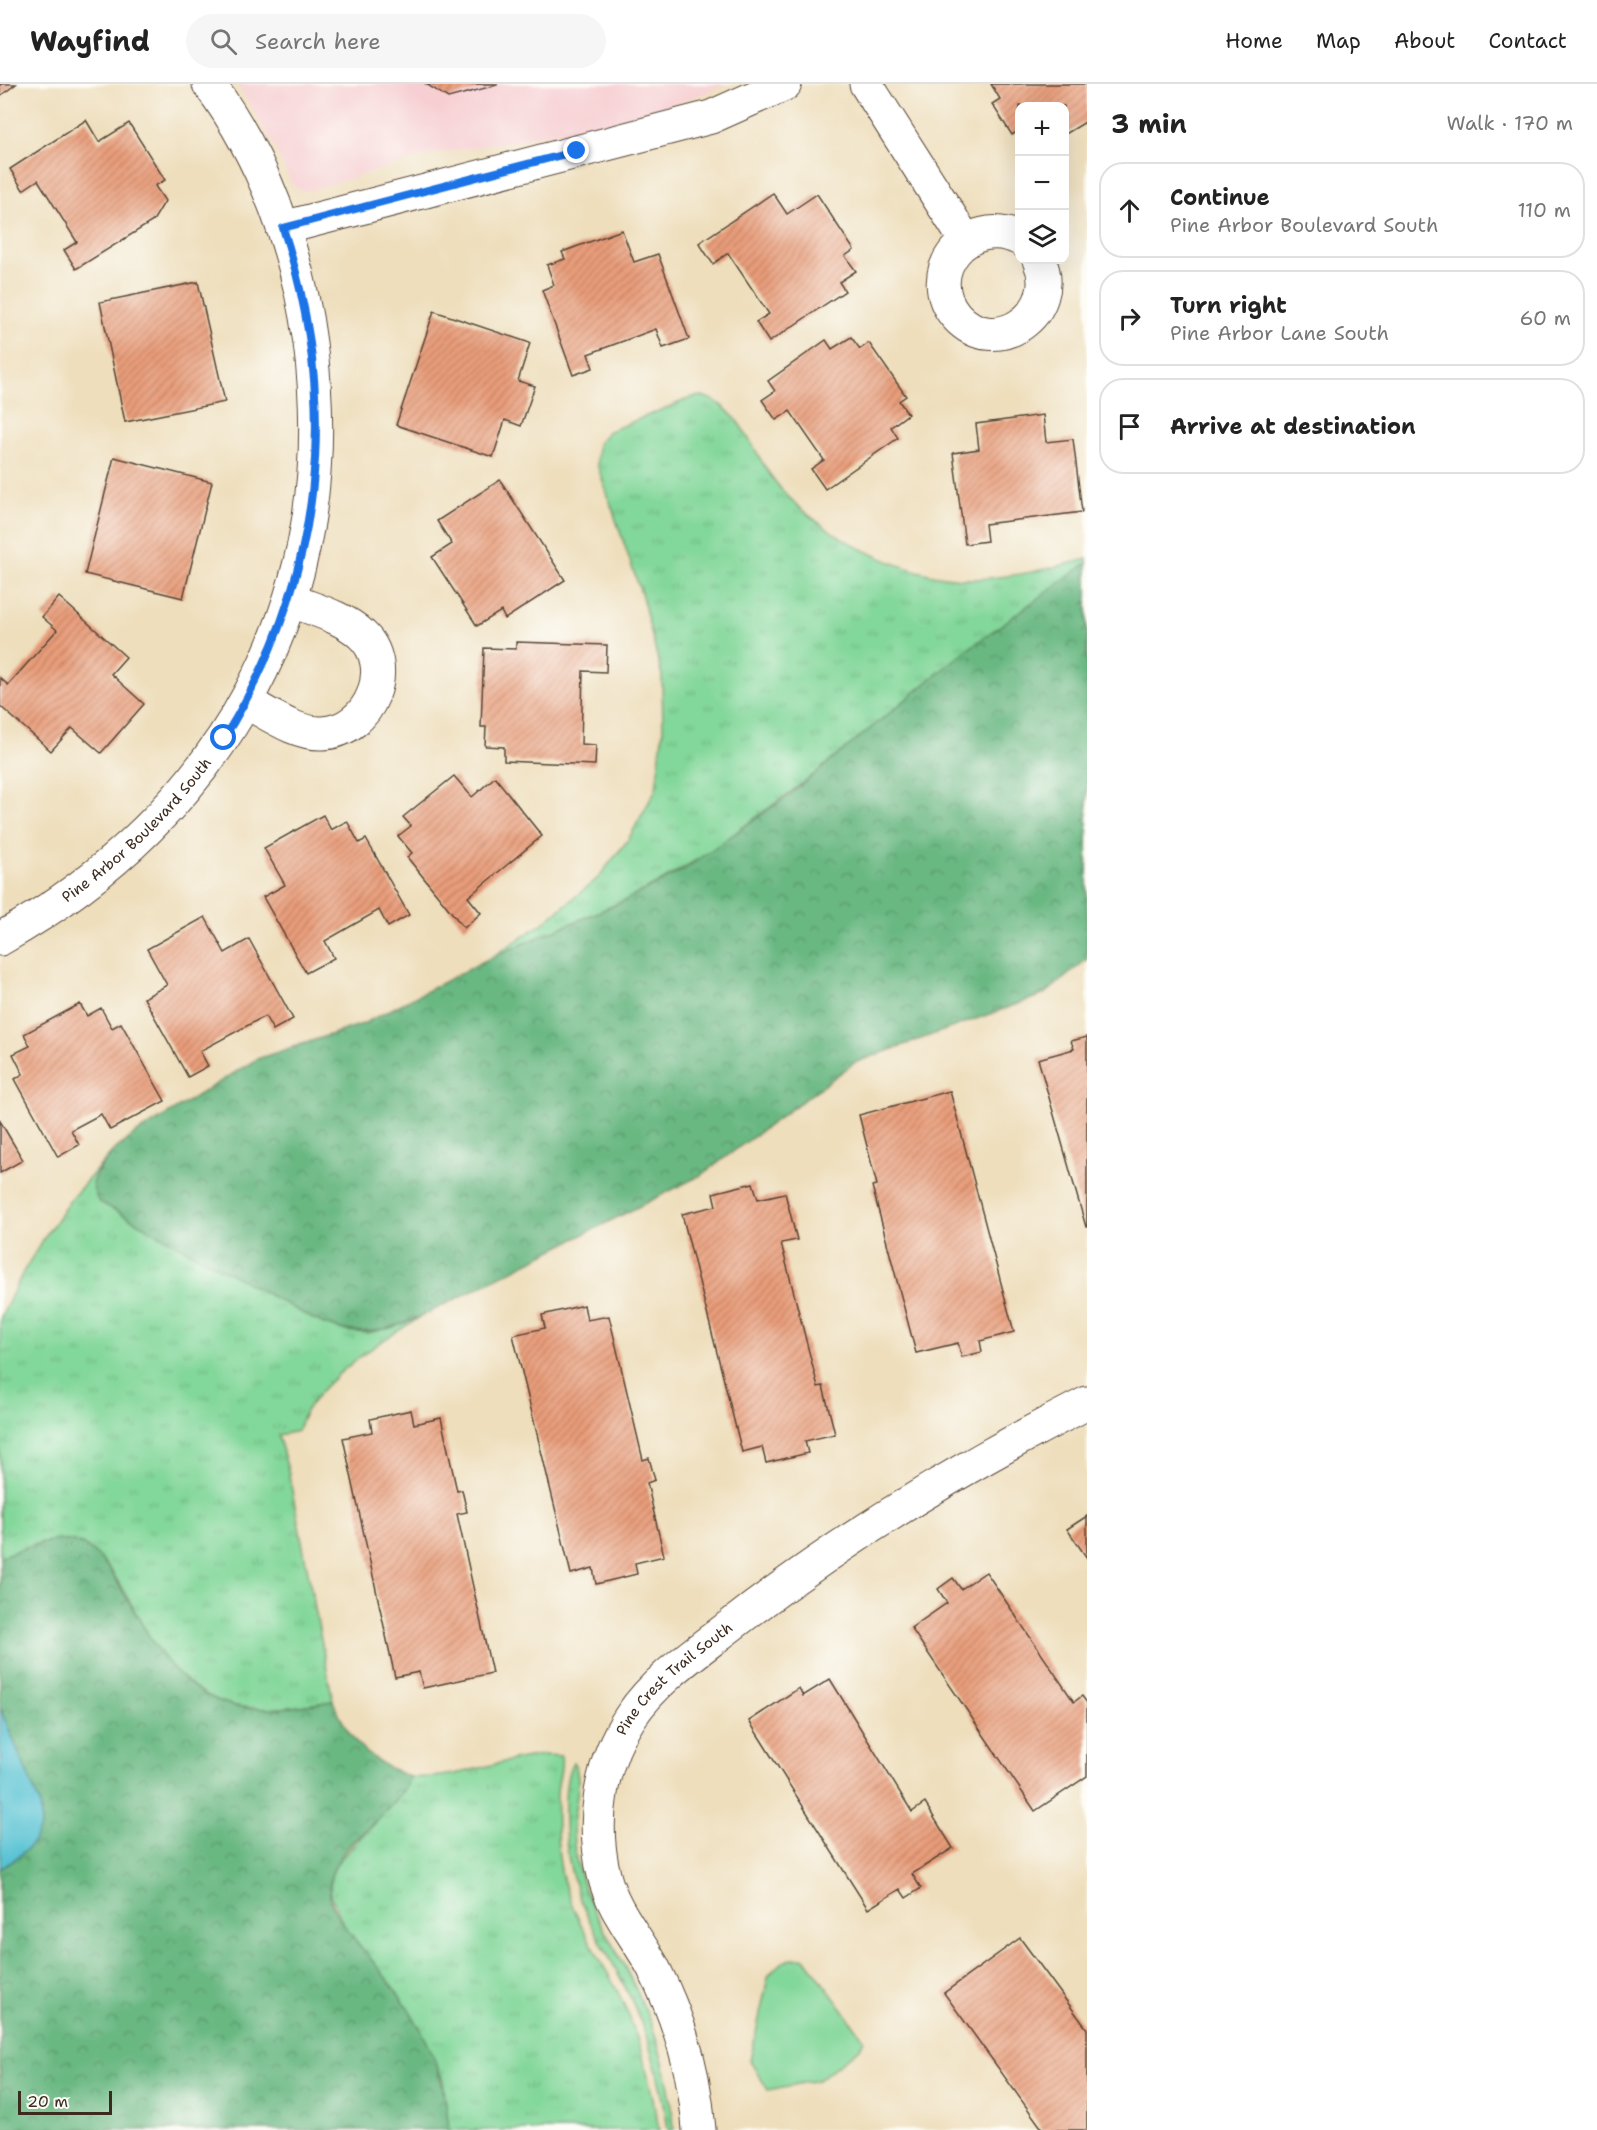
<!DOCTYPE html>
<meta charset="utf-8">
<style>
body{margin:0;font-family:"Shantell Sans",sans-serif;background:#f6f6f6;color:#222}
.controls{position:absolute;right:18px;top:18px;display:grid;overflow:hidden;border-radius:12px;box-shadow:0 6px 24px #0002}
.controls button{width:54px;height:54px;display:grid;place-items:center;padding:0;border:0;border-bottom:2px solid #e0e0e0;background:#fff;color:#222;font:30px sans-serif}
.scale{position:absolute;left:18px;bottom:15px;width:94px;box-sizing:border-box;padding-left:6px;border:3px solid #3b2a1e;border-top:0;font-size:16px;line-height:21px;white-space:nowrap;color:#3b2a1e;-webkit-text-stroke:4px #fdfcf7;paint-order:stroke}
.stop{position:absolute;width:18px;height:18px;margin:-14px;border:4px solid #1a73e8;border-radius:50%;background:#fff}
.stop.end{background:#1a73e8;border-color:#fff;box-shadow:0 2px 6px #0008}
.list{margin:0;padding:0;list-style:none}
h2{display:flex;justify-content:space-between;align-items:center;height:78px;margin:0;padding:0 24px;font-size:26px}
h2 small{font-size:20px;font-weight:400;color:#767676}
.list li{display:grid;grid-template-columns:39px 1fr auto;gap:18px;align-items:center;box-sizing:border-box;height:96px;margin:0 12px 12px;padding:0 12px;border:2px solid #e0e0e0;border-radius:24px}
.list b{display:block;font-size:22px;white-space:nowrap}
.list p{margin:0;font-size:20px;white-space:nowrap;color:#767676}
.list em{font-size:20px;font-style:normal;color:#767676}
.icon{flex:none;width:33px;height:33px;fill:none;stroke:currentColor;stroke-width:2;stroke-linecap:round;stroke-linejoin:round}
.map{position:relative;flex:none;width:1087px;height:2046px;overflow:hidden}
header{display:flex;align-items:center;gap:36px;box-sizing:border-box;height:84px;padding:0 30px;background:#fff;border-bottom:2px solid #e0e0e0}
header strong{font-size:28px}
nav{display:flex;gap:33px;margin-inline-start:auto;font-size:21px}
.search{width:420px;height:54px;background:#f6f6f6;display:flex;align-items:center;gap:15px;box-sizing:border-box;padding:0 21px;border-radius:33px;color:#767676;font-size:22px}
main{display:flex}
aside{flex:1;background:#fff}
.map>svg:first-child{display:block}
.built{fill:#f7cfd3}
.grass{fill:url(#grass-tufts);stroke:#5e805c;stroke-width:1.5}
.forest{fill:url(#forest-crowns);stroke:#527150;stroke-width:1.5}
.park{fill:#82d79a;stroke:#5e805c;stroke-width:1.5}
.water{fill:#59c3d4;stroke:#4a7679;stroke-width:1.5}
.building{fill:url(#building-hatch)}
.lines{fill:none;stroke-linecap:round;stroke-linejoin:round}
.minor-casing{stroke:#564536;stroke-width:35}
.minor{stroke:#fff;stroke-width:33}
.route{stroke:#1a73e8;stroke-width:8}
.labels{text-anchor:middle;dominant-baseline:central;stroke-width:5;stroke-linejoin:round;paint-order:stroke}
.street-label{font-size:15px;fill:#3b2a1e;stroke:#fdfcf7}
</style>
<header>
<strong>Wayfind</strong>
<div class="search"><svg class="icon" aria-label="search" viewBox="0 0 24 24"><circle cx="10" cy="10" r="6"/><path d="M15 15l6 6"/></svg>Search here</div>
<nav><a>Home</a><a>Map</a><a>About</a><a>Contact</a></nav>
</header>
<main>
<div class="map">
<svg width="1087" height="2046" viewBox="0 0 1087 2046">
<defs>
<pattern id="grass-tufts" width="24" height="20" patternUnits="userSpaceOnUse" patternTransform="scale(1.5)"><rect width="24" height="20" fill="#82d79a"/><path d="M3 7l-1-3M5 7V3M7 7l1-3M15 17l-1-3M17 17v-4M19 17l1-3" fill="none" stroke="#71b984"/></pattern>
<pattern id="forest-crowns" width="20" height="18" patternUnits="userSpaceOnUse" patternTransform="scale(1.5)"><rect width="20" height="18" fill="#69b882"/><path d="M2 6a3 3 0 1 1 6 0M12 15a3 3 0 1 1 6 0" fill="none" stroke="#58966a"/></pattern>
<pattern id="building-hatch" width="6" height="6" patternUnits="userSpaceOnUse" patternTransform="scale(1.5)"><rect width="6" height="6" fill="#e99d7a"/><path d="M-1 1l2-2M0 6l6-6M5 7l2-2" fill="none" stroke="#be8063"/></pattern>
</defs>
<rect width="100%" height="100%" fill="#fdfcf7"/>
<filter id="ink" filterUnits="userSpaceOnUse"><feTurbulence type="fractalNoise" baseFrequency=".0167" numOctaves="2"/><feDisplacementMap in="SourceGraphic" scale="12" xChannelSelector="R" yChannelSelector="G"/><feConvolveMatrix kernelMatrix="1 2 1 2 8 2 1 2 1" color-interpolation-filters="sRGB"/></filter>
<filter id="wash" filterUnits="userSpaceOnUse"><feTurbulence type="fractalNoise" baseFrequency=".008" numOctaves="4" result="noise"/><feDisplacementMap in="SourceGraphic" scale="24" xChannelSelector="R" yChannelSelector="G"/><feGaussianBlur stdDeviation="1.35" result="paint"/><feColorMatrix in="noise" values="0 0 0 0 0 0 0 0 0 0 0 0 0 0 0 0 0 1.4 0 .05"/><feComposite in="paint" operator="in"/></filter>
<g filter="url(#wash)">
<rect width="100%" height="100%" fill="#eedebc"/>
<path class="built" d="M237,0H728L655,27L612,39L430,71L307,107L300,106L291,99L273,59Z"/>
<g class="grass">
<path d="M702,312C738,321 752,365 771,392C808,446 905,496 971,495C1011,494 1049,485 1087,475V479L964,568L816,689L708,769L640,810L492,873L543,839L597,795L628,756L656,705L663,645L662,592L642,512L597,380L598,360L607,348L693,313Z"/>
<path d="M112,1068C96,1085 89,1094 98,1117L324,1240L346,1247L367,1249L391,1244L422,1232C383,1256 308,1301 298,1347L278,1351L288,1386L333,1617C300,1622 260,1630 228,1620C198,1611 171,1587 154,1561C134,1532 110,1462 71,1457C46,1453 23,1465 0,1473V1235L23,1188L46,1151L71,1115Z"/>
<path d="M545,1671L561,1672C563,1685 558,1696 557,1708C556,1737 556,1767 563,1795C574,1835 598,1870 617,1906C640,1951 650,1997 659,2046H449L443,1996L422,1947L401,1915L343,1840L330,1808L331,1792L337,1779L402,1709L410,1693C456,1697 500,1674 545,1671Z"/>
<path d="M573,1678C584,1695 574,1722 573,1741C573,1756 575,1772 579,1786C588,1824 611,1855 628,1889C653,1937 671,1992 674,2046H668C663,2007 653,1968 638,1931C606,1854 563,1819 565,1728C565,1712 565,1692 573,1678Z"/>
</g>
<g class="forest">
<path d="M1087,479V875L1045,910L854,979L701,1091L422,1232C380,1250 355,1255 313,1235L98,1117L92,1101L94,1093L112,1068L135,1050L257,975L363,940L492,873L622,818L683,786L789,711L964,568Z"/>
<path d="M57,1456C69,1457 78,1457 88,1464C103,1474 113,1491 122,1506C149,1551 173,1604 228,1620C261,1630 300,1622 333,1617C351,1660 368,1676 410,1693C395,1733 342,1753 331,1792C328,1804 330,1817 335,1827C344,1845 359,1860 371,1875C390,1898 409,1923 423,1950C440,1981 446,2011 449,2046H0V1785C25,1770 49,1751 39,1718L0,1624V1473L30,1462Z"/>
</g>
<path class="park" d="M805,1874L864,1955L860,1964L818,1996L768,2006L750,1977L768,1893C778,1878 788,1874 805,1874Z"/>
<path class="water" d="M0,1624L39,1718C49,1751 25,1770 0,1785Z"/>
<g id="blocks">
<g class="building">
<path d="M0,0H16L0,12Z"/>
<path d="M426,0H497V1L448,14Z"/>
<path d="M991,0H1087V37L1064,51V22H1020V46L1012,51L992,20L1000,15Z"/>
<path d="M86,36L99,58L129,39L165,96L155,102L165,117L153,137L76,185L64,166L77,158L38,96L23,106L10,85Z"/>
<path d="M773,109L787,130L817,110L854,166L845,172L856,187L839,198L845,207L769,258L756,238L769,230L728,169L713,180L699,159Z"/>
<path d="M622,146L634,178L658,170L689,255L663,264L656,245L588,270L593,284L573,291L542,206L554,201L547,181L565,175L562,168Z"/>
<path d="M198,198L225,318L125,338L100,218Z"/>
<path d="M434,227L530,259L518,297L535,302L521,342L505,336L493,373L396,341Z"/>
<path d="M851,253L860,265L869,259L906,312L899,317L908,330L891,343L898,354L825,405L811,385L824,376L790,327L776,336L762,316L775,307L768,297L826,256L832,265Z"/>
<path d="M1043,331L1046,358L1073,355L1082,428L985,440L987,457L965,460L953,369L979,365L976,340Z"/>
<path d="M114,373L212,398L183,514L85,490Z"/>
<path d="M500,396L565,496L505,535L501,527L477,542L432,473L452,460L437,437Z"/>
<path d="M59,513L126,573L111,590L144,620L101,669L72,644L51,667L0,622V594L8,601L57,546L42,533Z"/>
<path d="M516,558L607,561L606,588L583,587L581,660L596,661L595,681L504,677V663L485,662L486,643H481L484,564L516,565Z"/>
<path d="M454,692L472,713L495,693L542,752L468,813L481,829L464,844L407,773L412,769L398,752L411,742L403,733Z"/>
<path d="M323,731L331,746L347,737L359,759L366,755L409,831L388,843L379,826L325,857L334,874L306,889L263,813L285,801L264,764Z"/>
<path d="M205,833L225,869L249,855L293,935L273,946L265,932L200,967L208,982L188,993L144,914L167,901L147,865Z"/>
<path d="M80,920L87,932L101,924L112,944L121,939L165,1017L110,1046L101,1030L71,1046L79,1061L58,1073L15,995L23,990L13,970L30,962L24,950Z"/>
<path d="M1087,953V1143H1086L1038,975L1074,965L1071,957Z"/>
<path d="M950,1007L1014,1248L980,1257L982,1268L962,1273L958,1259L916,1269L872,1102L877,1101L859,1031Z"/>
<path d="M0,1037L23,1076L0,1089Z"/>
<path d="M753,1099L758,1115L785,1109L797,1156L781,1159L818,1303L823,1302L835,1350L805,1357L808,1369L766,1379L762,1363L742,1368L682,1130L716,1122L713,1109Z"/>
<path d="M584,1221L587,1236L609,1232L643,1376L649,1374L655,1396L647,1399L664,1472L635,1479L637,1490L596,1500L593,1484L571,1490L513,1251L545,1244L542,1231Z"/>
<path d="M411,1326L414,1340L441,1334L457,1407L462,1406L467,1428L457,1430L492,1589L423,1604L419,1588L395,1593L343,1354L372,1348L370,1335Z"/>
<path d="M1087,1432V1474L1067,1445Z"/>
<path d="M986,1488L1074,1618L1082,1612L1087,1619V1692L1035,1727L911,1544L947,1519L938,1505L953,1494L961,1505Z"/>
<path d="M830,1595L912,1728L925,1719L953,1764L912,1790L921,1804L906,1814L900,1805L868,1825L749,1637L799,1604L803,1612Z"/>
<path d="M1020,1854L1087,1945V2046H1043L944,1909Z"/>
</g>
</g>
</g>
<g filter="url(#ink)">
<use href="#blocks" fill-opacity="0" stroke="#564536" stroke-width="1.5"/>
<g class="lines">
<g class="minor-casing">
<g id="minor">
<path d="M866,0L966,157"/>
<path d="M283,144L711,33L785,0"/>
<path d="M1020,155C969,129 919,189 956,232C996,277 1063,227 1039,176"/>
<path d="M246,618C269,630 296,650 322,649C370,648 397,582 361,550C343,533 312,525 290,516"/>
<path id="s1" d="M0,855C223,730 344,516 310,259C298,168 264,74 209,0"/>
<path id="s2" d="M699,2046C695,1989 679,1934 653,1883C637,1853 612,1825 604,1791C591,1737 600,1678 631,1632C656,1595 695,1569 730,1542C842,1455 961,1383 1087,1319"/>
</g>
</g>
<use href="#minor" class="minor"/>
</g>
</g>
<g class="lines" filter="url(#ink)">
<path class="route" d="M224,654C323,494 341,322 283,144L577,67"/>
</g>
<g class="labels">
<g class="street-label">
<text stroke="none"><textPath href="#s1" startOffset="176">Pine Arbor Boulevard South</textPath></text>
<text stroke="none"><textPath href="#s2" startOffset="498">Pine Crest Trail South</textPath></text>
</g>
</g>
</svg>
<div class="controls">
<button>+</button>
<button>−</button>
<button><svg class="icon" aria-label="layers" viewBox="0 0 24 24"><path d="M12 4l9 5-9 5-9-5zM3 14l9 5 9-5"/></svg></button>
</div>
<div class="scale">20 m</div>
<div class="stop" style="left:224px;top:654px"></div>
<div class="stop end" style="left:577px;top:67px"></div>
</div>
<aside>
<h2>3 min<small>Walk · 170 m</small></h2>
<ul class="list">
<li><svg class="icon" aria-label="ahead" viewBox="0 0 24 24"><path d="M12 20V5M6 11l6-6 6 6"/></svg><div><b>Continue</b><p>Pine Arbor Boulevard South</p></div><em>110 m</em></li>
<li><svg class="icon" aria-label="right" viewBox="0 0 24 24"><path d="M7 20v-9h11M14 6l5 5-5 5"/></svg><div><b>Turn right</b><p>Pine Arbor Lane South</p></div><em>60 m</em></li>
<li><svg class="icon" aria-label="arrive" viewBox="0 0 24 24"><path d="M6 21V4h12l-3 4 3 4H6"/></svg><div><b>Arrive at destination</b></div></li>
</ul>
</aside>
</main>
